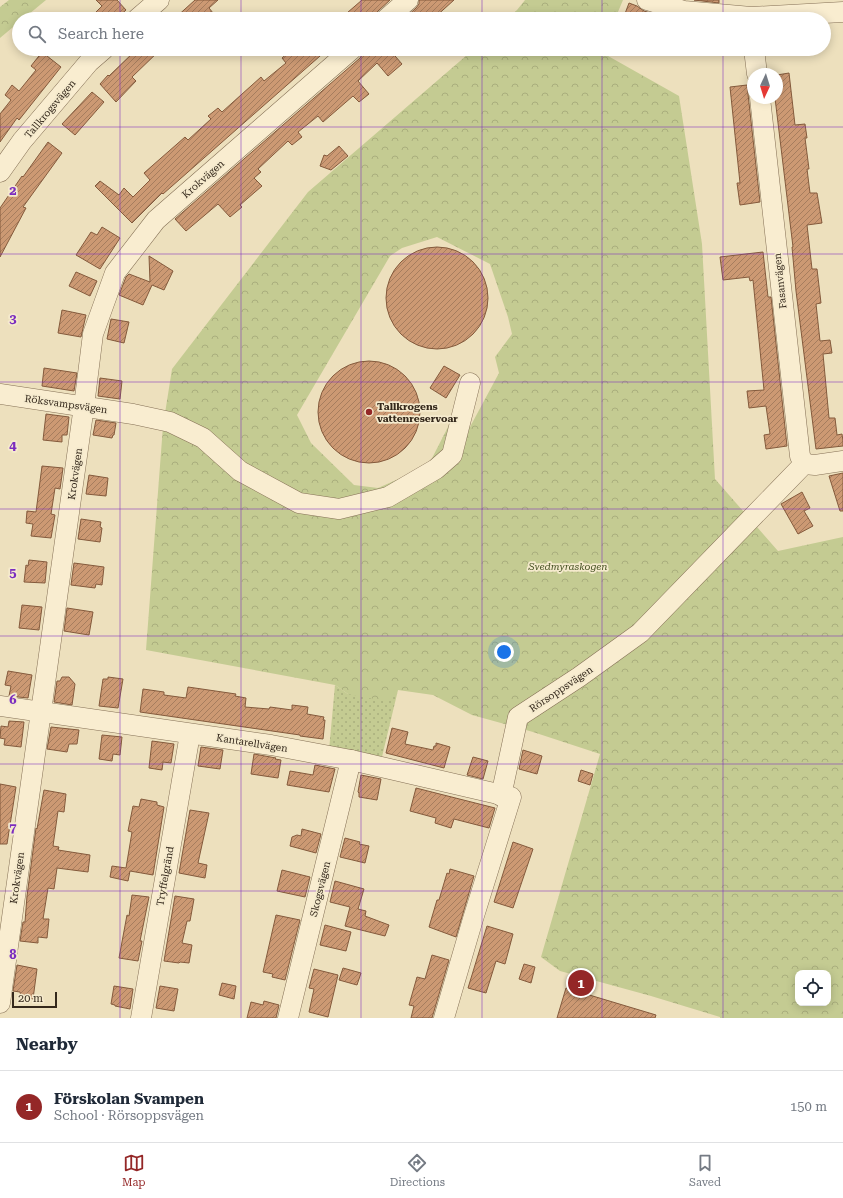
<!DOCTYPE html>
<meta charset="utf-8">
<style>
body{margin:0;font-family:"Roboto Serif",serif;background:#f2f2f3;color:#1f2937}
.controls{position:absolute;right:12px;bottom:12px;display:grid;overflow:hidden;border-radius:8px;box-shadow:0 2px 10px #0003}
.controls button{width:36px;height:36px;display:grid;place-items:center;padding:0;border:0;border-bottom:1px solid #e0e1e3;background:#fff;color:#1f2937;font:20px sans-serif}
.compass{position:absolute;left:747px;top:68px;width:36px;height:36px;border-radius:50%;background:#fff;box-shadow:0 2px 10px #0003;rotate:184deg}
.scale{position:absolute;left:12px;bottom:10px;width:45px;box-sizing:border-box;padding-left:4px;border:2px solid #34281b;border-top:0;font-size:11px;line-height:14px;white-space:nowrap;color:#34281b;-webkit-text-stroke:3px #f5eacd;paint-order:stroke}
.you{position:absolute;left:504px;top:652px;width:14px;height:14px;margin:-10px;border:3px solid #fff;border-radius:50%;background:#1a73e8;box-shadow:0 0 0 6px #1a73e833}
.badge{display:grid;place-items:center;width:26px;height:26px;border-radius:50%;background:#942727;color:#fff;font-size:13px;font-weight:700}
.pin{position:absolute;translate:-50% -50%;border:2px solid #fff;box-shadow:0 1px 4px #0006}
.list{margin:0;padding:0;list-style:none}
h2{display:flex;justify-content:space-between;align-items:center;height:52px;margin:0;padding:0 16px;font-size:17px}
h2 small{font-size:13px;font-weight:400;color:#747a83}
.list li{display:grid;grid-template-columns:26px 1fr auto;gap:12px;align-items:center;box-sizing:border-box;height:72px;padding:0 16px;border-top:1px solid #e0e1e3}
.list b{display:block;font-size:15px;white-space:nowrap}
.list p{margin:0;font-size:13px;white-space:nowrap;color:#747a83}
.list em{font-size:13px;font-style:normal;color:#747a83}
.icon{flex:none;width:22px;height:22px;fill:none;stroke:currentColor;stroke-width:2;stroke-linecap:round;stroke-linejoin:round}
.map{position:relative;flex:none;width:843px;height:1018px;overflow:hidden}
.search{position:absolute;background:#fff;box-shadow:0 2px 10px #0003;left:12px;right:12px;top:12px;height:44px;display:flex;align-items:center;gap:10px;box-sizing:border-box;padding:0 14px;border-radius:22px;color:#747a83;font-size:15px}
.sheet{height:124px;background:#fff}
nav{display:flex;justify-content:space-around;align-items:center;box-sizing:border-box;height:56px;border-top:1px solid #e0e1e3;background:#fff;font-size:11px;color:#747a83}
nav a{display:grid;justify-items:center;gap:2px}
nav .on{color:#942727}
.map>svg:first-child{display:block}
.grass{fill:url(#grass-dots)}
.forest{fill:url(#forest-crowns);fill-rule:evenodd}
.building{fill:url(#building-hatch);stroke:#845a3c}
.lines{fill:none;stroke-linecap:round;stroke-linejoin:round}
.minor-casing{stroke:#857056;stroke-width:21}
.minor{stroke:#f9edd0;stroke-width:20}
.grid{fill:none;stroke:#7b2cbf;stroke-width:1;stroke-opacity:0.55}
.poi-dot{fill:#942727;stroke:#f5eacd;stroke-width:1.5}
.labels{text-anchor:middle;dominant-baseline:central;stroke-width:3.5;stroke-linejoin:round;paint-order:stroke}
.street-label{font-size:10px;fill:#34281b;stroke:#f5eacd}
.poi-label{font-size:10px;font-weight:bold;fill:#34281b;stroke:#f5eacd;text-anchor:start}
.park-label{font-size:10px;font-style:italic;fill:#455122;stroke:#f5eacd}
.grid-label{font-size:13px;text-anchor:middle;font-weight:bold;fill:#7b2cbf;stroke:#f5eacd;stroke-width:3.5;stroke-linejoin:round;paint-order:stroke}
</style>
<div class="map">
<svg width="843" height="1018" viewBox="0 0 843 1018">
<defs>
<pattern id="grass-dots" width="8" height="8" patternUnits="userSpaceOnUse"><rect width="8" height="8" fill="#c4cb92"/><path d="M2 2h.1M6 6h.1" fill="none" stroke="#a9ae7d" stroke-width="1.8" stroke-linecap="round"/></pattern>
<pattern id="forest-crowns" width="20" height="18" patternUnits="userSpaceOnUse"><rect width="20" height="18" fill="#c4cb92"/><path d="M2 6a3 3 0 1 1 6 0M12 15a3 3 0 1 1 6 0" fill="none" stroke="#a9ae7d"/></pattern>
<pattern id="building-hatch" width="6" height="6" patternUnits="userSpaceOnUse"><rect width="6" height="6" fill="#cc9973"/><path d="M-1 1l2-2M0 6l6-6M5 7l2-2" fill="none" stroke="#a67d5e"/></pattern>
</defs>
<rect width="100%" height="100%" fill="#ede0bd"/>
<path class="grass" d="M335,685L348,694L398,690L381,761L329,750Z"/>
<g class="forest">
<path d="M9,0H46L23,19H19V22L0,38V7Z"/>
<path d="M525,0H623L615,19H507L517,10Z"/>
<path d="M474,49H602L601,52L679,96L702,244L715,479L778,551L843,537V1018H720V1017L651,996L560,971L541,957L600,754L533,732L472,715L433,695L398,690L385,701L348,694L335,685L146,650L163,426L172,369L308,192ZM437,237L490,264L508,317L512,334L495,357L499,373L470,427L449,425L428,466L378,488L354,485L311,443L297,415L390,256L402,248ZM798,973H828V1003H798Z"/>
</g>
<g class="building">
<path d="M96,0H117L126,10L116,19H101L95,13L102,6Z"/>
<path d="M195,0H218L209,8L213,13L207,19H174Z"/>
<path d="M362,0H390L378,11L375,15V19H340Z"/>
<path d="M419,0H454L433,19H404L416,8L419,4Z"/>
<path d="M694,0H719V3Z"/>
<path d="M629,3L637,6L644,11L670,19H623Z"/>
<path d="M137,49H161L132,77L136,81L116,102L100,84L108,75L109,76Z"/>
<path d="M292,49H328L163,194L162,193L132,223L95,186L100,181L119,195L124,188L133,197L150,180L144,173L185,137L188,140L211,119L208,116L218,108L222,112L261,77L264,81L286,63L282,58Z"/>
<path d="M366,49H389L402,64L388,76L377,63L358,81L369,94L359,102L353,96L323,122L318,116L298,132L302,137L292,145L288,141L258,169L261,172L254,178L262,186L240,205L242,207L230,217L218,204L186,231L175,219L360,58Z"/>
<path d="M42,52L61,67L19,120L17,118L0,142V114L11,100L5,95L12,85L19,91L36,70L31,66Z"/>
<path d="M789,73L795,125L805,124L807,138H805L809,169H807L810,193H817L822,223L807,225L812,269H817L821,303L816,304L820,341L830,340L832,353L823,354L829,418H835L837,435L842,434L843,441V446L816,449L796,291L792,247H793L775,98H777V75Z"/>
<path d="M747,85L760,202L740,205L737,183H740L730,87Z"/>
<path d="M92,92L104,102L75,135L62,124Z"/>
<path d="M48,142L62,153L23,207L26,208L0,257V208L22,176L23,177Z"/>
<path d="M339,146L348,156L331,170L320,166L324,155L327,156Z"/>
<path d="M102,227L120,238L100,269L76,255L91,232L97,235Z"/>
<circle cx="437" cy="298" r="51"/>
<path d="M763,252L768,297H771L787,446L766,449L764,435L770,434L766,406L749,408L747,391L764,390L753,280L750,281L749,277L723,280L720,257Z"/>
<path d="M149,256L173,271L164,290L152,285L143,305L119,295L126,277L129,274L150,282Z"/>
<path d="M76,272L97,281L90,296L69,286Z"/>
<path d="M62,310L86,315L81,337L58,333Z"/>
<path d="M111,319L129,322L124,343L107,339Z"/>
<circle cx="369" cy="412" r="51"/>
<path d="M444,366L460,375L446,398L430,388Z"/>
<path d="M44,368L77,373L74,391L42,386Z"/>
<path d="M100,378L122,381L120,399L98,396Z"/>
<path d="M46,414L69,417L67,435H62V442L43,440Z"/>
<path d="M96,420L116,423L114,435H113L112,438L93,435Z"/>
<path d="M42,466L63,468L60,489L55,488L51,514L55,515L51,538L31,536L33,524L26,523L27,511L36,512Z"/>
<path d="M843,473V511H840L829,476Z"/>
<path d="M89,475L108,478L106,496L86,494Z"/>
<path d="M802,492L810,508L804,511L813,526L798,534L781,504Z"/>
<path d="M81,519L101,522L100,527L102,528L100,542L78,539Z"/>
<path d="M29,560L47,562L45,583L24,582L26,565L28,566Z"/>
<path d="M74,563L104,567L102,585L96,584L95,588L71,585Z"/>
<path d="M22,605L42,607L39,630L19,628Z"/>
<path d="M67,608L93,612L89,635L64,631Z"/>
<path d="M8,671L32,675L28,698L9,696L11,686L5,685Z"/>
<path d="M62,677H69L75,684L72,705L54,702L57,681H60Z"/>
<path d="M108,677L123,679L118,708L99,706L103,679H108Z"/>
<path d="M188,687L236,694L235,696L246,698L245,707L269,709L270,707L292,710V705L308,707L307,714L324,717L323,720H325L323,739L300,736V735L140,712L143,689L164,692V695L186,698Z"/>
<path d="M9,721L24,722L21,747L4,745L5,739L0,738L1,726L8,727Z"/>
<path d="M51,727L79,730L77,744H69L67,752L47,749Z"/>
<path d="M392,728L408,732L405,744L433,750L434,746H436V743L450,747L444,768L386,753Z"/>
<path d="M102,735L122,737L120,755L113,754L112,761L99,759Z"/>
<path d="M152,741L174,744L171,763L163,762L162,770L149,768Z"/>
<path d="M201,747L223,750L220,769L198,766Z"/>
<path d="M523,750L542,756L537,774L519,769Z"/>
<path d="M254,754L276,758L275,759L281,760L278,778L251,774Z"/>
<path d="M473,757L488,761L483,779L467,775Z"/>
<path d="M315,765L335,769L329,792L287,785L290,771L313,775Z"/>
<path d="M581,770L593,774L590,785L578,781Z"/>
<path d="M361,775L381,779L377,800L359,797V793L358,792Z"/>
<path d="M0,784L16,787L7,844H0Z"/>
<path d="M416,788L495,808L489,828L454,819L451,828L435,823L436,818L410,811Z"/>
<path d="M44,790L66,794L64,812L58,811L53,846L59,847L58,850L90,855L88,872L57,868L54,889L48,888L43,919H49L47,938L38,937V943L20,941L23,922H25L27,896L36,828L37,829Z"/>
<path d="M141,799L157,802V805L164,807L153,875L130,871L128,881L110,877L112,866L126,868L132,832L128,831L133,806L139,807Z"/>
<path d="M190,810L209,813L198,863L207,865L205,878L179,873Z"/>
<path d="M302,829L321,834L316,853L290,846L292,837L297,835L301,836Z"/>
<path d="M345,838L360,842L359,844L369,846L365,863L340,857Z"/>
<path d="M513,842L533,849L513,908L494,902Z"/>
<path d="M450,869L474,876L456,937L429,927L437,900H439L447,873L449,874Z"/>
<path d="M282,870L310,877L305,897L277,891Z"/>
<path d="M335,881L364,889L358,909L366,911L365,916L389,925L385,936L345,926L350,907L330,902Z"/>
<path d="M132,895L149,897L140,941H142L138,961L119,958L127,915L129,916Z"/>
<path d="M175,896L194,899L190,921H187L182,943L192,945L189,963L180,962L179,963L164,961Z"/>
<path d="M276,915L300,920L285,980L272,977L273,974L263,972Z"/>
<path d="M325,925L351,932L346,951L320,945Z"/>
<path d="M487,926L513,934L505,964L496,961L486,993L468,988Z"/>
<path d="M432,955L449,960L432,1018H411L414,1006L409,1005L417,977L425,979Z"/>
<path d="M524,964L535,967L531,983L519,979Z"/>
<path d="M17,965L37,969L33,999L21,996L20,992L13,991Z"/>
<path d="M343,968L361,973L357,985L339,980Z"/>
<path d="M314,969L338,975L328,1017L309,1012L314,989L309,988Z"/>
<path d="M222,983L236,986L234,999L219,995Z"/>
<path d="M114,986L133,989L130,1009L115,1006V1005L111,1004Z"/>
<path d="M160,986L178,989L174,1011L156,1008Z"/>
<path d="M566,988L656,1015L655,1018H557Z"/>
<path d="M264,1001L279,1005L276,1018H247L251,1002L263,1005Z"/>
</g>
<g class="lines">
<g class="minor-casing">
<g id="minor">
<path d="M647,0L684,11L751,17L843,12"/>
<path d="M137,19L159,0"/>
<path d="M386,19L408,0"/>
<path d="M754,49L757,74"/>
<path d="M760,98L800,456L804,464"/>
<path d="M0,172L22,141L89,62L104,49"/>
<path d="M0,394L133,414L170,422L203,438L240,471L299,503L339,509L388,497L436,469L452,455L470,383"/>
<path d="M0,706L271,745L351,760L511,797L473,919L444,1018"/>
<path d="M501,796L518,717L579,677L640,633L804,464L815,465L843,461"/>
<path d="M0,1003L84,406L93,334L115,273L156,220L352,49"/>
<path d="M141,1018L190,734"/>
<path d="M288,1018L351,760"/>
</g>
</g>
<use href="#minor" class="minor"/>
</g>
<path class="grid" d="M120,0V19M241,0V19M361,0V19M482,0V19M602,0V19M723,0V19M120,49V1018M241,49V1018M361,49V1018M482,49V1018M602,49V1018M723,49V1018M0,127H843M0,254H843M0,382H843M0,509H843M0,636H843M0,764H843M0,891H843"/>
<circle class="poi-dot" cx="369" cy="412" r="4"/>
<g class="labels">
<g class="street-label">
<text transform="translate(50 109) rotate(-50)">Tallkrogsvägen</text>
<text transform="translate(203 179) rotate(-41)">Krokvägen</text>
<text transform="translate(780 281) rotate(-96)">Fasanvägen</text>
<text transform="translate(66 404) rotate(8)">Röksvampsvägen</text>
<text transform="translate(75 474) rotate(-82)">Krokvägen</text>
<text transform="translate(561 689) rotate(-34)">Rörsoppsvägen</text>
<text transform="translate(252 743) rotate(9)">Kantarellvägen</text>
<text transform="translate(165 876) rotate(-80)">Tryffelgränd</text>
<text transform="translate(17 878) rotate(-82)">Krokvägen</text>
<text transform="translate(320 889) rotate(-76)">Skogsvägen</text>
</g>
<g class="poi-label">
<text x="377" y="406">Tallkrogens<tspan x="377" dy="12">vattenreservoar</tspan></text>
</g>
<g class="park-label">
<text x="568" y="566">Svedmyraskogen</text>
</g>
</g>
<g class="grid-label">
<text x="13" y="195">2</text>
<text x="13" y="323">3</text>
<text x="13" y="450">4</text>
<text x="13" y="577">5</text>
<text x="13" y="704">6</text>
<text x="13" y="832">7</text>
<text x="13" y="959">8</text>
</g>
</svg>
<div class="controls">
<button><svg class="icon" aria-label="locate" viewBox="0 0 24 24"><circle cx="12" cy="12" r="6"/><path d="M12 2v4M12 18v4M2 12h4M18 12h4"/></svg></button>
</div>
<svg class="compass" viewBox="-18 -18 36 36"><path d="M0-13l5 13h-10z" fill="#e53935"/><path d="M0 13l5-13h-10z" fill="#747a83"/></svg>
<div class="scale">20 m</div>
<div class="you"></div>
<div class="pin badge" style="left:581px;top:983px">1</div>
<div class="search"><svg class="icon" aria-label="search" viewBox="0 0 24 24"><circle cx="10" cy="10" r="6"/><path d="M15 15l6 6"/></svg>Search here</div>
</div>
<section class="sheet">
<h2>Nearby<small></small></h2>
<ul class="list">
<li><span class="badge">1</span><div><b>Förskolan Svampen</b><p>School · Rörsoppsvägen</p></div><em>150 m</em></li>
</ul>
</section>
<nav>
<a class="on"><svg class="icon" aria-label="map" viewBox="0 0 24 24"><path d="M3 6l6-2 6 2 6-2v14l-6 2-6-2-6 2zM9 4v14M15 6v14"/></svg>Map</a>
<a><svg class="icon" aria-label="directions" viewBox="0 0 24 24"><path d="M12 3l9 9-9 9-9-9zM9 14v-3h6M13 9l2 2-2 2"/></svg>Directions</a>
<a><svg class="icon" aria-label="saved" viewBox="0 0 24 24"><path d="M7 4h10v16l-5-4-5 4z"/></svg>Saved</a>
</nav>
